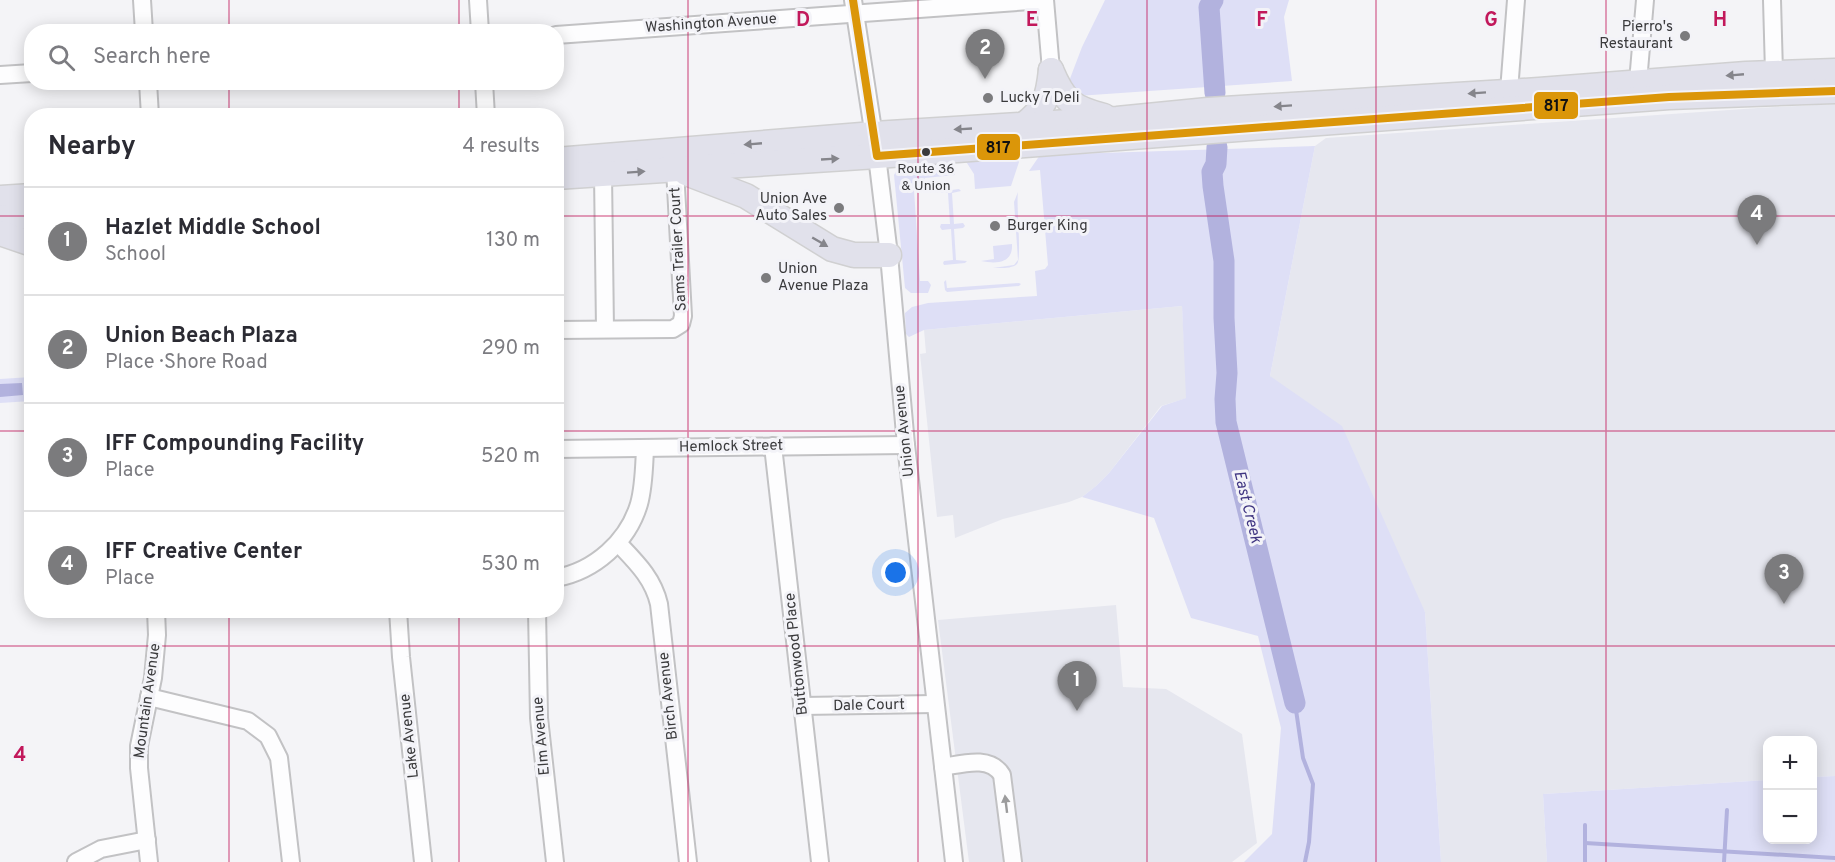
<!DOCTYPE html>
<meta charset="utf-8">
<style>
body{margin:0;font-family:Overpass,sans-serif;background:#f2f2f3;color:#2b2b33}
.controls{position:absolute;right:18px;bottom:18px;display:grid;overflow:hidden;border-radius:12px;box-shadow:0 3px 15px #0003}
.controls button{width:54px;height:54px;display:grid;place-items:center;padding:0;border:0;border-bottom:2px solid #e1e1e2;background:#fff;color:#2b2b33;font:30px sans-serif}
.you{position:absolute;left:896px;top:573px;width:21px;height:21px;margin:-15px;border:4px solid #fff;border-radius:50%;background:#1a73e8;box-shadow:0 0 0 9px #1a73e833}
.badge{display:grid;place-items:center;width:39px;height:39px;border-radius:50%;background:#7b7b7d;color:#fff;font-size:20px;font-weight:700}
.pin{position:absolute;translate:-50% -50px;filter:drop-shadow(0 2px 3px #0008)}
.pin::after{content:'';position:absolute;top:32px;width:21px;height:18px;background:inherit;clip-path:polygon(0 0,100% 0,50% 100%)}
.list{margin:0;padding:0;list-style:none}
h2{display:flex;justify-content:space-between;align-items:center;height:78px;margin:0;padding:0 24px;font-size:26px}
h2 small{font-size:20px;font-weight:400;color:#7c7c81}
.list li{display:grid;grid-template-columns:39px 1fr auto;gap:18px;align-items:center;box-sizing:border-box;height:108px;padding:0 24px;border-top:2px solid #e1e1e2}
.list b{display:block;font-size:22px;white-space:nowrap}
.list p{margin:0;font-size:20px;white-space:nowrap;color:#7c7c81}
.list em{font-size:20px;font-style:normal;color:#7c7c81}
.icon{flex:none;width:33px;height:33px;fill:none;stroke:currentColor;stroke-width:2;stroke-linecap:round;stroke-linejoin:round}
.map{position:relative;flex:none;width:1835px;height:862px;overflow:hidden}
.search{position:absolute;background:#fff;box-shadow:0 3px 15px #0003;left:24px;top:24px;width:540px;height:66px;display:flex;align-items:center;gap:15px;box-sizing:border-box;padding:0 21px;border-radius:24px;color:#7c7c81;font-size:22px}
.panel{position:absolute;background:#fff;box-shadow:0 3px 15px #0003;left:24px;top:108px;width:540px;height:510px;border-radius:24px}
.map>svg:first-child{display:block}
.built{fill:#e6e7ef}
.green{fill:#dedff6}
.water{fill:#b2b2de}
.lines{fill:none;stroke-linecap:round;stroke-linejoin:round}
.stream{stroke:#b2b2de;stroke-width:4}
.river{stroke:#b2b2de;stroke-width:21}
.minor-casing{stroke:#c2c2c4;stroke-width:20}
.highway-casing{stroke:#d0d0d1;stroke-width:27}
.minor{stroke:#fdfdfe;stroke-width:16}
.highway{stroke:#e1e1eb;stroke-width:24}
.bus-1-casing{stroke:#f3f3f8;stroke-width:12}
.bus-1{stroke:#db9609;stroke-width:8}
.oneway{fill:#85858b}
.oneway2{fill:#9c9c9d}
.grid{fill:none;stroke:#c2185b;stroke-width:1.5;stroke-opacity:0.55}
.poi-dot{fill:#7b7b7d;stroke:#f3f3f8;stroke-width:2}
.bus-dot{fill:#3a3a3c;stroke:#f3f3f8;stroke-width:2}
.labels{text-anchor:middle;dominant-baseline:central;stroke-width:6;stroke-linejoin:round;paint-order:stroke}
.bus-label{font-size:14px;fill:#3a3a3c;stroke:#f3f3f8}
.street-label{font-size:15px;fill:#3a3a3c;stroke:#f3f3f8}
.poi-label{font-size:15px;fill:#3a3a3c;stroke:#f3f3f8;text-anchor:start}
.water-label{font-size:16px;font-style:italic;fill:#403682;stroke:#f3f3f8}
.grid-label{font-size:20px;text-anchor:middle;font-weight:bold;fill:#c2185b;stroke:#f3f3f8;stroke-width:6;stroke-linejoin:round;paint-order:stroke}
.line-badge{stroke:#f3f3f8;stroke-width:2}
.pale-badge-label{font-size:16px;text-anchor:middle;font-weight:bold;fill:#111}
</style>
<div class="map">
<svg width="1835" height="862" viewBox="0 0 1835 862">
<rect width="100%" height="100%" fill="#f4f4f7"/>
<g class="built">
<path d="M1835,104V776L1813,777L1812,740H1768L1767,780L1543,794L1547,862H1441L1425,612L1270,376L1315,146L1326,138L1758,108Z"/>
<path d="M1182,306L1187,398L1161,406L1109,473L1096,486L1082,497L1069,502L1003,519L955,538L953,515L937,517L920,354L926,353L924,330Z"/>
<path d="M1116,605L1123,687L1166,689L1242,734L1257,843L1232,862H969L938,620Z"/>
</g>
<g class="green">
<path d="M1105,0H1289L1284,17L1292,81L1063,97L1082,47Z"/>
<path d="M1315,146L1270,376L1342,426L1425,612L1441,862H1244L1272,834L1281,728L1258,636L1191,618L1154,518L1082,497L1096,486L1109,473L1162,406L1186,398L1182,306L924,330L909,337L906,334L905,313L912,307L928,303L1037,296L1035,271L1045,269L1048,265L1040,170L1029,171L1040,155Z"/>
<path d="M1015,156L1019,162L1011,186L975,189L974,174L965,160Z"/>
<path d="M942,161L954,168L955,175L925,178L924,188L914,190L920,281H928L931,285L928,293H911L905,288L894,175C902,159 926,163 942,161Z"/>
<path d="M959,189L961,191L952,193L954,224L963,223L965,226L963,228L954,229L956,260L967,261L965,263L944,265L943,263L944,261L953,260L951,229L942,230L940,227L941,224H950L948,193L937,192Z"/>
<path d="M1018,192C1016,204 1022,259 1017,264C1012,269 999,268 993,268L1014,265L1018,260L1014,202Z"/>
<path d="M1012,244C1013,264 996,264 981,261L994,259L993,246Z"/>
<path d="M946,280L947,288L1019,283L1021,284L1019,286L947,292L945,290L944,282Z"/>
<path d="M31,377V401L0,403V379Z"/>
<path d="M1835,776V862H1547L1543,794L1767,780L1768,840H1812L1813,777Z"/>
</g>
<path class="water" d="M22,383L23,395L0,397V384Z"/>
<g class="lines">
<g class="stream">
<path d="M1295,703L1303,758L1313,784L1309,842L1305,862"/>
<path d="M1585,843L1835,858"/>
<path d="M1585,862V825"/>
<path d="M1724,862L1727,810"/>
</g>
<g class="river">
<path d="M1213,0L1209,7L1215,93"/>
<path d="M1217,147L1216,164L1212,172L1213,186L1224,261V318L1227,373L1225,399L1226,422L1295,703"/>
</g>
<g class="minor-casing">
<g id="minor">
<path d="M142,0L144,32"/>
<path d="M478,0L480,32"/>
<path d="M853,0L877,156L889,255L906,445L954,862"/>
<path d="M1045,0L1051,70"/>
<path d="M1772,0L1774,72"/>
<path d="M556,35L1045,0"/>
<path d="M0,75L32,73"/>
<path d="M148,82L150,116"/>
<path d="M484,82L486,116"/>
<path d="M1638,82L1645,0"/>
<path d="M1509,91L1516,0"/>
<path d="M603,174L605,329"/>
<path d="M556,330L673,329L681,324L683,316L675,169"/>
<path d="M773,446L820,862"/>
<path d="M556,449L906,445"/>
<path d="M618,543C636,562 653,578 659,604L688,862"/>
<path d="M556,578C595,571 628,541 639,504C644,486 644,467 645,449"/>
<path d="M398,610L401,657L423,862"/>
<path d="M537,610L539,718L555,862"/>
<path d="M149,697L248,721L268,736L279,758L291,862"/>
<path d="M802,706L935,704"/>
<path d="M943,767C962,764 990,755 1002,775L1013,862"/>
<path d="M76,862L101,849L147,840"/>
<path d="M149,862L139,768V746L153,678L157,635L156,610"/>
</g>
</g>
<g class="highway-casing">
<g id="highway">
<path d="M1051,70C1064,101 1072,108 1104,116"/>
<path d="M1022,126C1045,109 1048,98 1051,70"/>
<path d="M556,160L874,134L1117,119L1208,110L1539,90L1746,74L1835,71"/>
<path d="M686,173L746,196L832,249L854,255H889"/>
<path d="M556,177L877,156L1669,97L1835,91"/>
<path d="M0,198L32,196"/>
<path d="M0,218L32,216"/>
<path d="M0,233L32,244"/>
</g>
</g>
<use href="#minor" class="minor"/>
<use href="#highway" class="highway"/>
<g class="bus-1-casing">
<path id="bus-1" d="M853,0L877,156L1669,97L1835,91"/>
</g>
<use href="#bus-1" class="bus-1"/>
</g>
<defs><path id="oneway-solid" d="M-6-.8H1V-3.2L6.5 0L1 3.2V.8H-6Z" transform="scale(1.5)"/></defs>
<g class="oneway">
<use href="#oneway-solid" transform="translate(1735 75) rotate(175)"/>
<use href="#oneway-solid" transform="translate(1477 93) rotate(176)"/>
<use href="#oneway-solid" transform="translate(1283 106) rotate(176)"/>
<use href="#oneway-solid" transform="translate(963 129) rotate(177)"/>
<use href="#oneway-solid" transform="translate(753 144) rotate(175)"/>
<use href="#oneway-solid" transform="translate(830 159) rotate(-3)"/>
<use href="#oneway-solid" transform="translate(636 172) rotate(-4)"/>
<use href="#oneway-solid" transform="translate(820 242) rotate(30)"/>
</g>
<use class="oneway2" href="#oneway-solid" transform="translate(1006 804) rotate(-97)"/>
<path class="grid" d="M229,0V32M459,0V32M688,0V862M918,0V862M1147,0V862M1376,0V862M1606,0V862M229,82V116M459,82V116M0,216H32M556,216H1835M0,431H32M556,431H1835M229,610V862M459,610V862M0,646H1835"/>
<g class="poi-dot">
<circle cx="1685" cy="36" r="6"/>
<circle cx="988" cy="98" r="6"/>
<circle cx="839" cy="208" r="6"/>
<circle cx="995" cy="226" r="6"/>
<circle cx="766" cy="278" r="6"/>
</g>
<circle class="bus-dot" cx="926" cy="152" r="5"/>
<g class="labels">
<g class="bus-label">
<text x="926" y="169">Route 36<tspan x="926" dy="17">&amp; Union</tspan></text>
</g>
<g class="street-label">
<text transform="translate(711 24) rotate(-4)">Washington Avenue</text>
<text transform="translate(679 249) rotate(-93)">Sams Trailer Court</text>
<text transform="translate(905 431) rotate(-96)">Union Avenue</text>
<text transform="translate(731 447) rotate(-1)">Hemlock Street</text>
<text transform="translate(797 654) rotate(-96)">Buttonwood Place</text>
<text transform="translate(669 696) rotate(-96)">Birch Avenue</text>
<text transform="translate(148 701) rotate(-82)">Mountain Avenue</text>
<text transform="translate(869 706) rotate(-1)">Dale Court</text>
<text transform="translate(410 736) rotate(-96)">Lake Avenue</text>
<text transform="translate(542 736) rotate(-95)">Elm Avenue</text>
</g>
<g class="poi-label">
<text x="1673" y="27" text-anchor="end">Pierro's<tspan x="1673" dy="17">Restaurant</tspan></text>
<text x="1000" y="98">Lucky 7 Deli</text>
<text x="827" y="199" text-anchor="end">Union Ave<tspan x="827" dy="17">Auto Sales</tspan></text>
<text x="1007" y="226">Burger King</text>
<text x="778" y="269">Union<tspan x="778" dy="17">Avenue Plaza</tspan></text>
</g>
<g class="water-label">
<text transform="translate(1247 507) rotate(76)">East Creek</text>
</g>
</g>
<g class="grid-label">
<text x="803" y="26">D</text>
<text x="1032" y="26">E</text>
<text x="1262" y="26">F</text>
<text x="1491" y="26">G</text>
<text x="1720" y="26">H</text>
<text x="20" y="761">4</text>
</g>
<g class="line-badge">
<rect x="1533" y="91" width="46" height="29" rx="6" fill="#db9609"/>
<rect x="976" y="133" width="45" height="28" rx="6" fill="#db9609"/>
</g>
<g class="pale-badge-label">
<text x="1556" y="111">817</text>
<text x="998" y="153">817</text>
</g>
</svg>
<div class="controls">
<button>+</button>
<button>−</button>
</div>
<div class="you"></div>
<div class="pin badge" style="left:1077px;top:711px">1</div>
<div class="pin badge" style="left:985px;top:79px">2</div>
<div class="pin badge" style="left:1784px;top:604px">3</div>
<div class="pin badge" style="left:1757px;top:245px">4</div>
<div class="search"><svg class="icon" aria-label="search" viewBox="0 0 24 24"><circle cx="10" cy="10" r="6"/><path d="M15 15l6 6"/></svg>Search here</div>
<section class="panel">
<h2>Nearby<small>4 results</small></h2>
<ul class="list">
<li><span class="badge">1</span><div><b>Hazlet Middle School</b><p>School</p></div><em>130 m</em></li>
<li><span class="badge">2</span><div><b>Union Beach Plaza</b><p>Place · Shore Road</p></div><em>290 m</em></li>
<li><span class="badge">3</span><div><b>IFF Compounding Facility</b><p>Place</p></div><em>520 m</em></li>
<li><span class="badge">4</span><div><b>IFF Creative Center</b><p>Place</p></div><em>530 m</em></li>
</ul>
</section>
</div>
